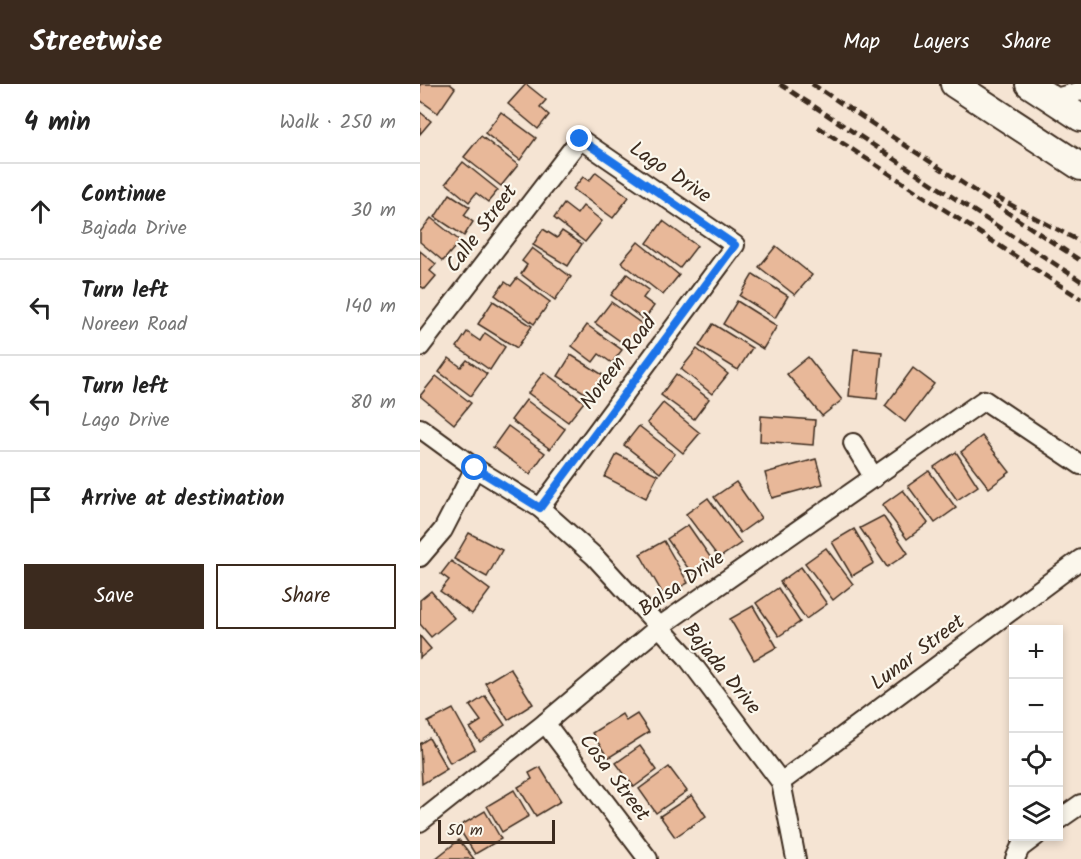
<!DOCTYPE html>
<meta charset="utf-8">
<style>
body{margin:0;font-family:Kalam,sans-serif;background:#f2f2f2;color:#222}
.controls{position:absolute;right:18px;bottom:18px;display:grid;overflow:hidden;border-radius:0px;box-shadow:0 3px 9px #0003}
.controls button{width:54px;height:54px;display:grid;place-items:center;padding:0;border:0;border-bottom:2px solid #e0e0e0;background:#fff;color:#222;font:30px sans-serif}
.scale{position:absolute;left:18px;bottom:15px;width:117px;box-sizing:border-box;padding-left:6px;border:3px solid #3b2a1e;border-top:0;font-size:16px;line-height:21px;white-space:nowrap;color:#3b2a1e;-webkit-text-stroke:4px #fbf7ec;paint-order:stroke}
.stop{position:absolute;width:18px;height:18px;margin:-14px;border:4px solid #1a73e8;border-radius:50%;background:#fff}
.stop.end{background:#1a73e8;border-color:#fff;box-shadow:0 2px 6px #0008}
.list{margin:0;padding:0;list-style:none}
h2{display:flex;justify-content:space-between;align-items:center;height:78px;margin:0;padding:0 24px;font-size:26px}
h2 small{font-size:20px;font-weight:400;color:#767676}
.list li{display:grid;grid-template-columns:39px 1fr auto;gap:18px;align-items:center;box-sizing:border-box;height:96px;padding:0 24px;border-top:2px solid #e0e0e0}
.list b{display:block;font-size:22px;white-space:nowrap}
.list p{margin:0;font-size:20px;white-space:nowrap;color:#767676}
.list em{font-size:20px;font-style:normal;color:#767676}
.actions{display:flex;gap:12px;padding:18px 24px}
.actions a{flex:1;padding:14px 0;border:2px solid #3b2a1e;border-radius:0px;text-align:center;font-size:21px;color:#3b2a1e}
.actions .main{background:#3b2a1e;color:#fff}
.icon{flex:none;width:33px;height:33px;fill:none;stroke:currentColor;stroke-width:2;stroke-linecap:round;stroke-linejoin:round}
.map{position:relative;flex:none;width:661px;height:775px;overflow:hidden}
header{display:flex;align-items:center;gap:36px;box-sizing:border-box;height:84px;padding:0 30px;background:#3b2a1e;color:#fff}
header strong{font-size:28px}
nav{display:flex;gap:33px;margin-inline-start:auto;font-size:21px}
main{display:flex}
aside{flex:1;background:#fff}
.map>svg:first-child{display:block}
.building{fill:#e8b899;stroke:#3b2a1e;stroke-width:1.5}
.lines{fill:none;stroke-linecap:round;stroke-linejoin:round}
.street-casing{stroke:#3b2a1e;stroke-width:22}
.secondary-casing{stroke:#3b2a1e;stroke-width:30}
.street{stroke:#fbf7ec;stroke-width:18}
.secondary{stroke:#fbf7ec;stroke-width:26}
.rail{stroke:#3b2a1e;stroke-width:4.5;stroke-dasharray:9 4.5;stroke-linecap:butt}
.route{stroke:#1a73e8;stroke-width:8}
.labels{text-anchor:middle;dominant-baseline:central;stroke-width:4.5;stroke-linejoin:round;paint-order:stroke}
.street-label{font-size:21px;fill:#3b2a1e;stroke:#fbf7ec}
</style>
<header>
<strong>Streetwise</strong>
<nav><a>Map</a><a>Layers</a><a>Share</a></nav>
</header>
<main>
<aside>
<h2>4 min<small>Walk · 250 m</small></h2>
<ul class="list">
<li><svg class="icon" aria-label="ahead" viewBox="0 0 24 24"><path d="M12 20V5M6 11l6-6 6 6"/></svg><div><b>Continue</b><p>Bajada Drive</p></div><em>30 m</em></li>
<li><svg class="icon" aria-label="left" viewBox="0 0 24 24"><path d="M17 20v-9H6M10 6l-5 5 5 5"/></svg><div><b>Turn left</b><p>Noreen Road</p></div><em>140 m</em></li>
<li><svg class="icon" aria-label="left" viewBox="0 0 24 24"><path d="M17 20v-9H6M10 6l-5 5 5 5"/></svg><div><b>Turn left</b><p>Lago Drive</p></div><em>80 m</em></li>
<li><svg class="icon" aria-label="arrive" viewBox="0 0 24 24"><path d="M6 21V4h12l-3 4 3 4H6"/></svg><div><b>Arrive at destination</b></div></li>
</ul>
<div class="actions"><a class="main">Save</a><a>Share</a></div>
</aside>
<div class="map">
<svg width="661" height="775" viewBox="0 0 661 775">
<rect width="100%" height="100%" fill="#f5e4d3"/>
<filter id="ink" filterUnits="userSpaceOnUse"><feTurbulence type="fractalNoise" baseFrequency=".0167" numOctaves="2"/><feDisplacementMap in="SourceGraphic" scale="12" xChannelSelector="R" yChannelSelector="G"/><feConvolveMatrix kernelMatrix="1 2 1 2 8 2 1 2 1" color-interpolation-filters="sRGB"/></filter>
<g filter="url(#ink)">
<g class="building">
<path d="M0,0H30L35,4L18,29L0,16Z"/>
<path d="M106,0L126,16L120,23L129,31L118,45L88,20Z"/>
<path d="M0,28L11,37L0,50Z"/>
<path d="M81,28L116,54L100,76L65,49Z"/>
<path d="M61,52L98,81L81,102L44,73Z"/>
<path d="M43,78L78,106L68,118L56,109L49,118L26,99Z"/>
<path d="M176,88L209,113L193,134L153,105L163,93L169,97Z"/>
<path d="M30,110L50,123L44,131L53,138L44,152L15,133Z"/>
<path d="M144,120L157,130L163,122L182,137L165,158L134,134Z"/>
<path d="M11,134L40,157L23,177L0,158V148Z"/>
<path d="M243,137L277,162L260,184L227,159Z"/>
<path d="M123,145L137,154L142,147L162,160L148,182L113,161Z"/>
<path d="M218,158L259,191L243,211L201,178Z"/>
<path d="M356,162L392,191L375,211L339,183Z"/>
<path d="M112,164L151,193L135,216L101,190L107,181L102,177Z"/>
<path d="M0,167L16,180L10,187L16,192L5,205L0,202Z"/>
<path d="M207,190L229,206L223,214L234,222L224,236L191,211Z"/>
<path d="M333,190L368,212L355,234L320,212Z"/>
<path d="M97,194L130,218L114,240L75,211L85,198L91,202Z"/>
<path d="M73,217L112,242L97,264L58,240Z"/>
<path d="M317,217L357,242L343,265L303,240Z"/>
<path d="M191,218L222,240L207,262L175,239Z"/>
<path d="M293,240L332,264L318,286L279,262Z"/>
<path d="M167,241L202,266L192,279L179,270L173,278L152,262Z"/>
<path d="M47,248L60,257L65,249L85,263L70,286L37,263Z"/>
<path d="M277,265L308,290L292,310L261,285Z"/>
<path d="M434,265L462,268L457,315L429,312Z"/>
<path d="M151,271L186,293L173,314L138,292Z"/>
<path d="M388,273L422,316L402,332L367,290Z"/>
<path d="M29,274L41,283L47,276L67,290L51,312L19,288Z"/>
<path d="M493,284L514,300L485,338L465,322Z"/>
<path d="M124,288L164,318L148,338L108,309Z"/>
<path d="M256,290L289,315L274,335L241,311Z"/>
<path d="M16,292L51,319L34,340L0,312Z"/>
<path d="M106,316L145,345L130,365L91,336Z"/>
<path d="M243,319L280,349L263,369L227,339Z"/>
<path d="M341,332L395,336L393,361L340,357Z"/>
<path d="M88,342L125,369L110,390L73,363Z"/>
<path d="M219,342L255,370L240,389L204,361Z"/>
<path d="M562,352L590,388L569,404L541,368Z"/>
<path d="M536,368L558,402L537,416L514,383Z"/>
<path d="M197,370L238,391L226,414L185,393Z"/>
<path d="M396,375L403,400L352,414L345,389Z"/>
<path d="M509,387L536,424L515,439L488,402Z"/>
<path d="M316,398L341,434L320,449L294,413Z"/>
<path d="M483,406L508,439L487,455L462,421Z"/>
<path d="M288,414L321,459L299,474L266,430Z"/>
<path d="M463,432L488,469L467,483L440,444Z"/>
<path d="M268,441L293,477L273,491L247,455Z"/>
<path d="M434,445L454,479L432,492L412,458Z"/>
<path d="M49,449L82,466L67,493L34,475Z"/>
<path d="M244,457L268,499L244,512L220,470Z"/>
<path d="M406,464L433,500L413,516L385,479Z"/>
<path d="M31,477L70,506L52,530L20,507L29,496L21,490Z"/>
<path d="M381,483L407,520L386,535L360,498Z"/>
<path d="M358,504L380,538L359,552L336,519Z"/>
<path d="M11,507L34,534L11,553L0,540V516Z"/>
<path d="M333,522L357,563L334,576L310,535Z"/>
<path d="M0,552L11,565L0,574Z"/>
<path d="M90,584L113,620L88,636L65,599Z"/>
<path d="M65,612L85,641L60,658L50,644L61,637L50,622Z"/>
<path d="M33,625L55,665L30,679L8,638Z"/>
<path d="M202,630L206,637L217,630L229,648L188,674L172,649Z"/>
<path d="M9,654L27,685L2,700L0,660Z"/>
<path d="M220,662L237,686L214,703L196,679Z"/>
<path d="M120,683L141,717L116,732L98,703L112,695L109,689Z"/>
<path d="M249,683L267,707L236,729L219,705Z"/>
<path d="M94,706L109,732L82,748L67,722Z"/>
<path d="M272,711L286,732L255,753L240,732Z"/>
<path d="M65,727L81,755L55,770L38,743Z"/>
<path d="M39,756L54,775H15Z"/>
</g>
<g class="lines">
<g class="street-casing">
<g id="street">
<path d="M632,15L661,7"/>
<path d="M0,263L160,55L315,161L120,424"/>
<path d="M0,344L55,384L120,424L174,472L267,573L361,698L376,775"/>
<path d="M433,359L454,394"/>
<path d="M0,473L23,446L55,384"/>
<path d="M125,639L228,775"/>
<path d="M361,698L661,475"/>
<path d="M638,736L661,720"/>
<path d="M0,738L125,639L239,543L564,316L661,381"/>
<path d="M595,775L600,764L616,752"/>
</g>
</g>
<g class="secondary-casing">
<g id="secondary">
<path d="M534,0L661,83"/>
<path d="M609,0L661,34"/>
</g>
</g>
<use href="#street" class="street"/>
<use href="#secondary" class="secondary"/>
<g class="rail">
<path d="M360,0L661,197"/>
<path d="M392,0L661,177"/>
<path d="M398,43L661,215"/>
<path d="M576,113L661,158"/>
</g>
</g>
</g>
<g class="lines" filter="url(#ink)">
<path class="route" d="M55,384L120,424L315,161L160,55"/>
</g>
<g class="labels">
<g class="street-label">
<text transform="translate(250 89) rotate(34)">Lago Drive</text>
<text transform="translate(62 145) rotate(-53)">Calle Street</text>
<text transform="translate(199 279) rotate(-53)">Noreen Road</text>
<text transform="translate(262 500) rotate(-35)">Balsa Drive</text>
<text transform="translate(498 569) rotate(-37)">Lunar Street</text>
<text transform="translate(301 585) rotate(51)">Bajada Drive</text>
<text transform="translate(194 694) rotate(53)">Cosa Street</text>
</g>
</g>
</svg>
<div class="controls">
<button>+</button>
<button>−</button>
<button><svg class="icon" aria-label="locate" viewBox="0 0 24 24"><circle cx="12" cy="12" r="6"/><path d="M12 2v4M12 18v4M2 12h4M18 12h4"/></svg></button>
<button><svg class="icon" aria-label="layers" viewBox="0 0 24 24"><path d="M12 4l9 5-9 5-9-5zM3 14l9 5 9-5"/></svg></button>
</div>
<div class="scale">50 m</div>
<div class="stop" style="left:55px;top:384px"></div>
<div class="stop end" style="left:160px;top:55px"></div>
</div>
</main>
